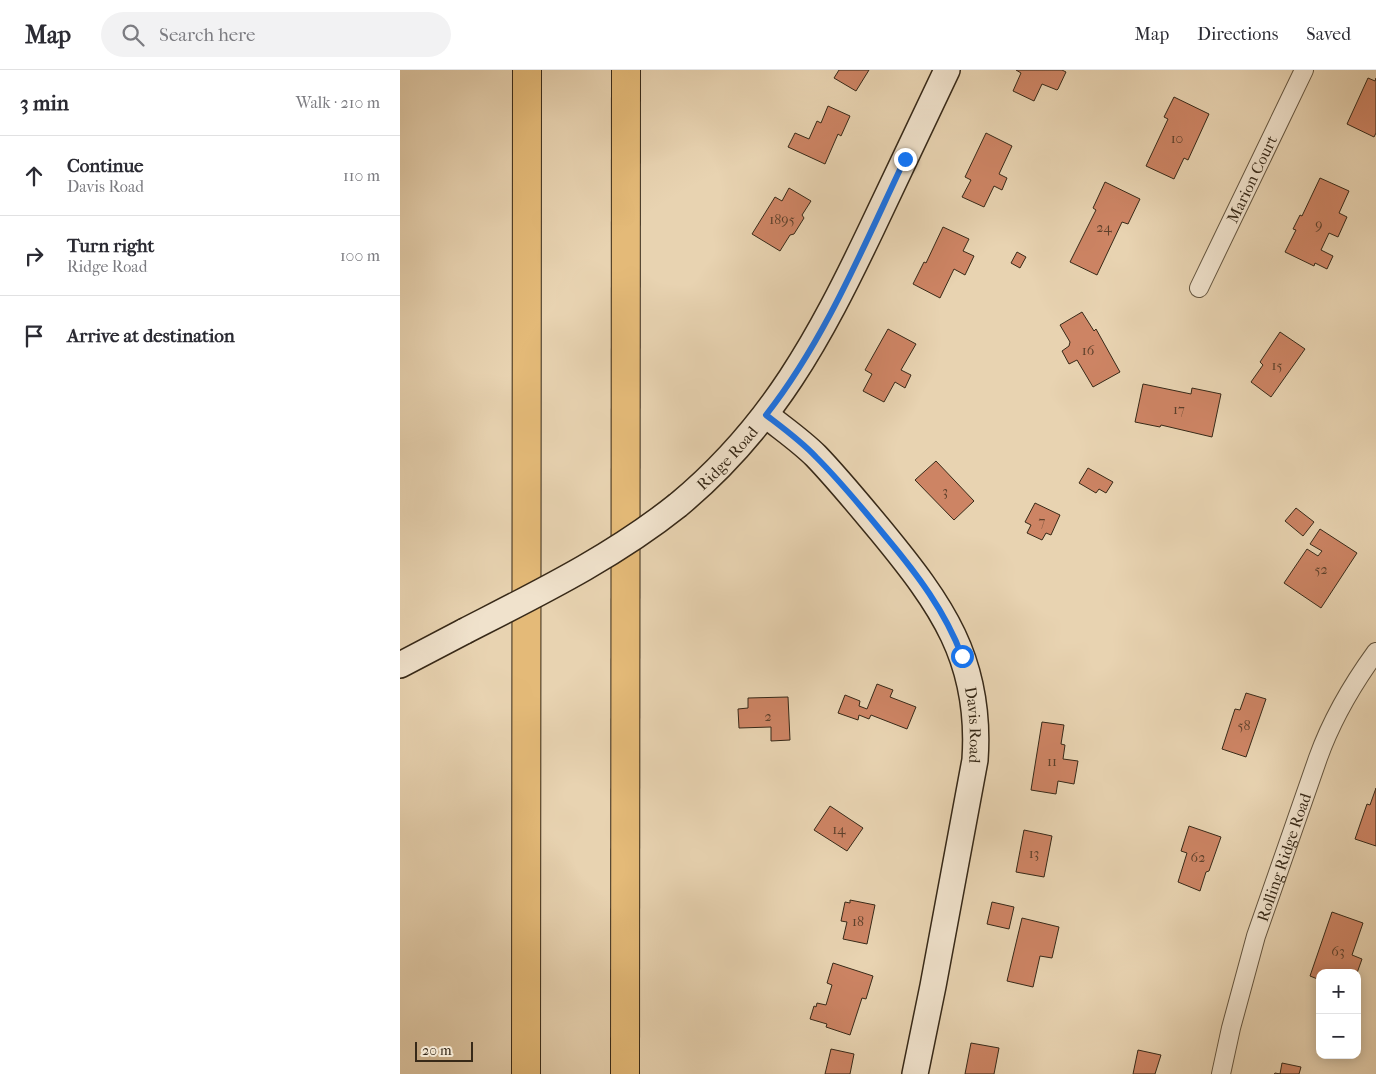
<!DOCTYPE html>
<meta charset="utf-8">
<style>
body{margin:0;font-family:"IM FELL French Canon",serif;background:#f2f2f3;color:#2b2b33}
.controls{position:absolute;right:15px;bottom:15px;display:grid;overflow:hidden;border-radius:10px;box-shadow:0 2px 12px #0003}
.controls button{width:45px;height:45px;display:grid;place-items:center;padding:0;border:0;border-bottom:1px solid #e1e1e2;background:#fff;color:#2b2b33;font:25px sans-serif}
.scale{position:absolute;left:15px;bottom:12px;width:58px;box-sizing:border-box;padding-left:5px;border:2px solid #372918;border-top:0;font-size:14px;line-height:18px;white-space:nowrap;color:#372918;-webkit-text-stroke:4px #f0e2cc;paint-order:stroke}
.stop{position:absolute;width:15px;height:15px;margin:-11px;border:4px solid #1a73e8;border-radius:50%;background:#fff}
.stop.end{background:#1a73e8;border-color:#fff;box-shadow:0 1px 5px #0008}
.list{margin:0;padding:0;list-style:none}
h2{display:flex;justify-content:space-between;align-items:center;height:65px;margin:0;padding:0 20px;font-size:21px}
h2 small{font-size:16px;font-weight:400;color:#7c7c81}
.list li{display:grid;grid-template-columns:32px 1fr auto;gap:15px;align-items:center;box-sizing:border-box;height:80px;padding:0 20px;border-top:1px solid #e1e1e2}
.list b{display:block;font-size:19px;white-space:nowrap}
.list p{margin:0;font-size:16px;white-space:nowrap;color:#7c7c81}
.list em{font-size:16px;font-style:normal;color:#7c7c81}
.icon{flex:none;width:28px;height:28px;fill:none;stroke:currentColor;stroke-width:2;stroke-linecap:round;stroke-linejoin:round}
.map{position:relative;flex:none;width:976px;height:1004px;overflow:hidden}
header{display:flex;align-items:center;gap:30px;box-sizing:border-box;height:70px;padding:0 25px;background:#fff;border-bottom:1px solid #e1e1e2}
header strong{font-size:24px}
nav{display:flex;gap:28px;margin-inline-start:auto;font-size:18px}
.search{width:350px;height:45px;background:#f2f2f3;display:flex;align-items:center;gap:12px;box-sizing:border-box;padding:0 18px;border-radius:28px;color:#7c7c81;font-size:19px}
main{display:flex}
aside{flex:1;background:#fff}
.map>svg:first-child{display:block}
.building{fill:#cd8464;stroke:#372918}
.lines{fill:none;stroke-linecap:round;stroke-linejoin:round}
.street-casing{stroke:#63543e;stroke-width:20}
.secondary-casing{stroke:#372918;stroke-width:28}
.highway-casing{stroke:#372918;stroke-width:30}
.street{stroke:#f0e2cc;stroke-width:18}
.secondary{stroke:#f0e2cc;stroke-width:25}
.highway{stroke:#e4ba78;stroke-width:28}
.secondary-bridge-casing{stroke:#372918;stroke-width:28;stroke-linecap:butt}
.secondary-bridge{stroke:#f0e2cc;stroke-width:25}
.route{stroke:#1a73e8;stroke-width:6}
.labels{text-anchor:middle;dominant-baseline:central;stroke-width:4;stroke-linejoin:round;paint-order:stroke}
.number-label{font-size:14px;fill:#5c402b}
.street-label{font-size:16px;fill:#372918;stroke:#f0e2cc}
</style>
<header>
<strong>Map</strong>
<div class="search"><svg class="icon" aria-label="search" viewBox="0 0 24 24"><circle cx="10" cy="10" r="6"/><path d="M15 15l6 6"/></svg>Search here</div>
<nav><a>Map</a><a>Directions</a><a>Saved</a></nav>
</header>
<main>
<aside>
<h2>3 min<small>Walk · 210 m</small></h2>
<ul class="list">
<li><svg class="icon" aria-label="ahead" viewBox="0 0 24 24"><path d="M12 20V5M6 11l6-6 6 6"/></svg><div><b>Continue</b><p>Davis Road</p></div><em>110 m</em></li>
<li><svg class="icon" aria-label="right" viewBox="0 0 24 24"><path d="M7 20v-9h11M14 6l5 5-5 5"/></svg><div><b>Turn right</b><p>Ridge Road</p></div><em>100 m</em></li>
<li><svg class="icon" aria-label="arrive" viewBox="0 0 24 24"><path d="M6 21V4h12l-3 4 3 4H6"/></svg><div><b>Arrive at destination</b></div></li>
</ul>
</aside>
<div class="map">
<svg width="976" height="1004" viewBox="0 0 976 1004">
<rect width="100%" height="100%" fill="#e8d3b1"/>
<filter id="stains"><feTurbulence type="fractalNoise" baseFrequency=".004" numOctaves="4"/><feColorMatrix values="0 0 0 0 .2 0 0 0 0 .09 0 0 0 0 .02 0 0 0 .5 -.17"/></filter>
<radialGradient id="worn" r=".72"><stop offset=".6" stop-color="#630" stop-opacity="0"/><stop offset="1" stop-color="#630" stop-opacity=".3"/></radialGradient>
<g class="building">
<path d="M439,0H469L456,21L434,8Z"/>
<path d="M616,0H662L666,2L658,19L657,20L642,14L634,31L613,21L621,3Z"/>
<path d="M968,8L975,11L976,8V63L974,67L947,54Z"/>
<path d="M774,27L809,44L788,90L784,88L774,109L746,96L768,49L764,47Z"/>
<path d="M428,36L450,46L441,66L438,64L425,94L388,77L395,63L409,69L417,51L421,53Z"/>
<path d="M586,63L612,76L599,104L607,108L602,120L594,116L584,137L562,127L571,110L565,107Z"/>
<path d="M920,108L949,121L939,143L947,147L938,167L929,163L921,180L933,186L927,199L915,193L914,196L885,182L896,160L893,159L900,145L902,146Z"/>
<path d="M705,112L740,129L728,154L722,152L697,205L670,192L696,140L693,138Z"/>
<path d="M389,118L411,131L402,145L404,148L394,164L390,165L380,181L352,164L375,127L382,131Z"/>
<path d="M543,157L569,169L563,181L574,186L565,205L554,199L540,228L513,214L524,192L526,193Z"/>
<path d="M617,182L626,187L620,198L611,193Z"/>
<path d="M682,242L694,261L696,259L720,302L693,317L677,290L669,294L662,281L669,276L670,272L660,255Z"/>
<path d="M488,259L516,274L501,300L511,305L505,318L495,312L484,332L463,321L472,304L465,300Z"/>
<path d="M880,262L905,279L871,327L851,312L863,295L860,292Z"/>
<path d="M743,314L791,324L792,318L821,324L812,367L761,355L760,357L735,352Z"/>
<path d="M536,391L574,431L554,450L515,410Z"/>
<path d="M688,398L713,412L706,423L699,419L696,423L679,413Z"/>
<path d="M635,433L660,445L651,465L646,463L642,470L627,463L631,455L625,452Z"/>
<path d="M896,438L914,452L903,466L885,451Z"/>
<path d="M920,459L957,483L921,538L884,513L907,479L918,486L922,481L910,474Z"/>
<path d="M477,614L493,620L490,627L516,637L507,659L471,645L469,649L459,645L458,650L438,643L445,625L460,631L459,636L467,639Z"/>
<path d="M846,623L866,629L846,687L822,679L835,639L840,640Z"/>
<path d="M388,627L390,670L371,671V657L339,658L338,639L348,638V628Z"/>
<path d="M642,652L664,655L661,674L665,675L663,689L678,691L674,714L658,711L656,724L631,720Z"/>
<path d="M976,718V776L955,769L967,734L970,735Z"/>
<path d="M430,736L463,758L447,781L414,760Z"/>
<path d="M789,756L821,767L809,801L806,802L800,821L778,812L787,783L781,781Z"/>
<path d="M624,760L652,766L644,807L616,802Z"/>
<path d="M450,830L475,835L467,874L443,869L447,852L441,851L445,832L450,833Z"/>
<path d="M592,832L614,837L609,859L587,854Z"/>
<path d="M932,842L963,853L952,885L962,889L957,903H920V910L910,906Z"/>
<path d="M622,848L659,857L652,888L640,886L633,917L607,911Z"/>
<path d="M433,893L473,906L466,929L462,928L450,965L426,957L427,954L410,949L414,936L416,937L417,933L426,935L432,915L427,913Z"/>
<path d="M571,973L599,978L594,1004H565Z"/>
<path d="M431,979L454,984L450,1004H425Z"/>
<path d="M738,980L761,985L755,1004H733Z"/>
<path d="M882,993L901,997L899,1004H874L875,1003L880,1004Z"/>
</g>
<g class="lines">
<g class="street-casing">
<g id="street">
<path id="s1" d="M799,218L904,0"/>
<path id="s2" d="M821,1004L831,958L856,866L918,688C932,649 952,615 976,582"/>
</g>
</g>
<g class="secondary-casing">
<g id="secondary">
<path id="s3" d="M366,345C382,358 401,371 416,386C439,410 460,436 481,461C541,534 582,590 575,690L533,916L515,1004"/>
<path id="s4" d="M278,435C373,356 420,267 472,158C497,105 522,53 547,0"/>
<path d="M0,595L65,561"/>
</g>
</g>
<g class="highway-casing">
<g id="highway">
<path d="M126,1004L127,0"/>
<path d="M225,1004L226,0"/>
</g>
</g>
<use href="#street" class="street"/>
<use href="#secondary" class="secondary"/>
<use href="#highway" class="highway"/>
<g class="secondary-bridge-casing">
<path id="secondary-bridge" d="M65,561C139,523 213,487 278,435"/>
</g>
<use href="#secondary-bridge" class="secondary-bridge"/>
</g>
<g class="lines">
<path class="route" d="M505,89C464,175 425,270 366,345C383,358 401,371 416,387C441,412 464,440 486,467C517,504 545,541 562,586"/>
</g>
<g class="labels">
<g class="number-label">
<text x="777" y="68">10</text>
<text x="382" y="149">1895</text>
<text x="919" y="154">9</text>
<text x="704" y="157">24</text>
<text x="688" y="280">16</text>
<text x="877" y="295">15</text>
<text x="779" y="339">17</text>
<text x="545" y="421">3</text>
<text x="642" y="451">7</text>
<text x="921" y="499">52</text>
<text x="368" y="646">2</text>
<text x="844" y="655">58</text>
<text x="652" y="691">11</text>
<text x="439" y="759">14</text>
<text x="634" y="783">13</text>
<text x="798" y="787">62</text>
<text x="458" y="851">18</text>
<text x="938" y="881">63</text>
</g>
<g class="street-label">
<text stroke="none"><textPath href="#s1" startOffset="121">Marion Court</textPath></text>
<text stroke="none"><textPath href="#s4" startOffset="68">Ridge Road</textPath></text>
<text stroke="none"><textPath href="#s3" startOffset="384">Davis Road</textPath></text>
<text stroke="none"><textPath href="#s2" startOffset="226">Rolling Ridge Road</textPath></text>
</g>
</g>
<rect width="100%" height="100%" filter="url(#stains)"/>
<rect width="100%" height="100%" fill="url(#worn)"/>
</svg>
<div class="controls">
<button>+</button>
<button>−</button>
</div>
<div class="scale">20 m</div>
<div class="stop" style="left:562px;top:586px"></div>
<div class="stop end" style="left:505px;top:89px"></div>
</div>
</main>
